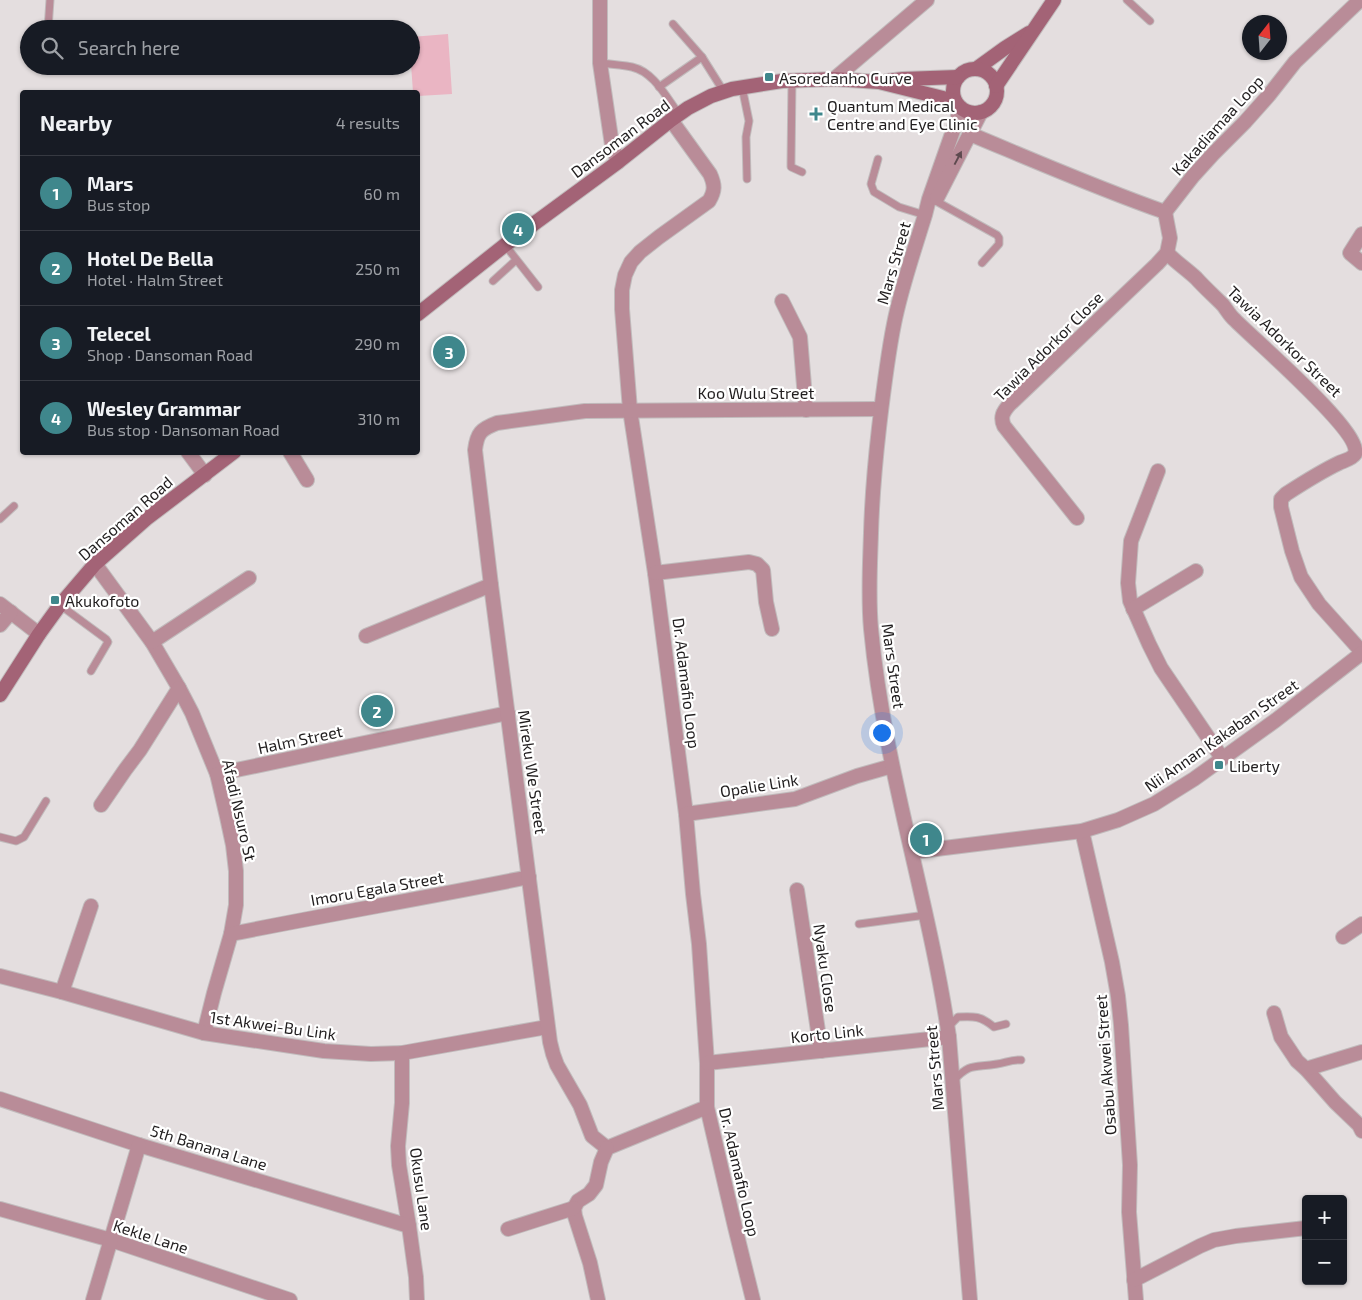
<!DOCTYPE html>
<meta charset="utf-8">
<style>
body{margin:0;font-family:"Exo 2",sans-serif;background:#20242c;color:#f1f3f6}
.controls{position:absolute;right:15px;bottom:15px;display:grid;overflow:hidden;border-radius:5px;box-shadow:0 1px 4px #0004}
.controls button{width:45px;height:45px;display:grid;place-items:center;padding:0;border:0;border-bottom:1px solid #363941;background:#171b24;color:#f1f3f6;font:25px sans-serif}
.compass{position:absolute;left:1242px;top:15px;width:45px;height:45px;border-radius:50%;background:#171b24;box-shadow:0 1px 4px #0004;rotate:17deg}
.you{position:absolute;left:881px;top:732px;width:18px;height:18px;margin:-12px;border:4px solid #fff;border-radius:50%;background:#1a73e8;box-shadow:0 0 0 8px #1a73e833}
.badge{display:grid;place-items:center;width:32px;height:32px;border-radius:50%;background:#3f878c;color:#fff;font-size:16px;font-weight:700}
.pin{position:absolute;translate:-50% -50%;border:2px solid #fff;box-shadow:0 1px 5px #0006}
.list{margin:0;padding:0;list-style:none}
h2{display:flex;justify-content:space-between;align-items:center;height:65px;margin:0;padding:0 20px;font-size:21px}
h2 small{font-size:16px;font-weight:400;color:#9ea1a6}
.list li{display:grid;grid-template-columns:32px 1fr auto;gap:15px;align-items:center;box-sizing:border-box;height:75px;padding:0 20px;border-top:1px solid #363941}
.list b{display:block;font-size:19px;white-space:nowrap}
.list p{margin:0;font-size:16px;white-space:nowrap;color:#9ea1a6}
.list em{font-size:16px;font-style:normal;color:#9ea1a6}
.icon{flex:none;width:28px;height:28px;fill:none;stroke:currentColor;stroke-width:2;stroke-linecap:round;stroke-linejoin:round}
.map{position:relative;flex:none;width:1362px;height:1300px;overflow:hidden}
.search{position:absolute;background:#171b24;box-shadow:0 1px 4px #0004;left:20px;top:20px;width:400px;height:55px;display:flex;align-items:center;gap:12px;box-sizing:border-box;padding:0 18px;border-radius:28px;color:#9ea1a6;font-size:19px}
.panel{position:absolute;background:#171b24;box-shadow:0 1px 4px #0004;left:20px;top:90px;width:400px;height:365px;border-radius:5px}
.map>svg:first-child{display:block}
.green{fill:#eab5c3}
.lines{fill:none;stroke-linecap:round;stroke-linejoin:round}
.service-casing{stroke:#c1bbbc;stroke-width:9}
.minor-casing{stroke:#c1bbbc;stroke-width:16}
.tertiary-casing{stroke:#c1bbbc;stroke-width:16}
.secondary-casing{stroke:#c1bbbc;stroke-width:16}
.service{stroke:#b98c98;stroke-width:7}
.minor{stroke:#b98c98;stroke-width:14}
.tertiary{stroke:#b98c98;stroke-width:14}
.secondary{stroke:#a36376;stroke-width:14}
.oneway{fill:#5e4a4f}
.poi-dot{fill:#3f878c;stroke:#fff;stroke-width:2}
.labels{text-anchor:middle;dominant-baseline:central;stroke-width:4.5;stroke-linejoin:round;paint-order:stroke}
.poi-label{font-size:16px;fill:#211e1f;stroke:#fff;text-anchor:start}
.street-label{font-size:16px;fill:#211e1f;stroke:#fff}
</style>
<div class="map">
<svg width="1362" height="1300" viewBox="0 0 1362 1300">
<rect width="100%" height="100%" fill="#e4dedf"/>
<path class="green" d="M448,34L452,94L418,96V92H413L411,64V37Z"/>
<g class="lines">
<g class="service-casing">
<g id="service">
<path d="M1127,0L1150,21"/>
<path d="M673,24L702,57"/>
<path d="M48,29L50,0"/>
<path d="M600,63C610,64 621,65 632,67C654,72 666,97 679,114"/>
<path d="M792,81L791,163V167L802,172"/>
<path d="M659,87L702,57L724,92"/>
<path d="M742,87L749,121L746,137L747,179"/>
<path d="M878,159L871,184L874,192L899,207L925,215"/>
<path d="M934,200L997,235L999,238V244L982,263"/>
<path d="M505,245L538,287"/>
<path d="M493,281L516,260"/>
<path d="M0,519L14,506"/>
<path d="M60,605L106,639L108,642L91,671"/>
<path d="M0,837L16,841L24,837L46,801"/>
<path d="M859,924L926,915"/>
<path d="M948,1027L958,1017C974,1016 981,1016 994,1027L1006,1024"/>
<path d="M953,1081C971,1062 974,1068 997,1064C1005,1063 1012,1059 1021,1060"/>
</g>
</g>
<g class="minor-casing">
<g id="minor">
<path d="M600,0V63L612,145L618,162"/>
<path d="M834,79L927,0"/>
<path d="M671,120L710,174C715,185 715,191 709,201L659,237L640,252L631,262L625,275L622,290V309L630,410L655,573L686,814L693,894L699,944L707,1063V1107L735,1227L753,1300"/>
<path d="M970,134C1035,161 1099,189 1165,212"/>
<path d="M1165,212L1193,176L1213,154L1245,122L1269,95L1295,62L1360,0"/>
<path d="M1362,234L1350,253L1362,263"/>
<path d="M1167,253C1176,262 1186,269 1196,278C1204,287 1214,296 1223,305C1227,310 1230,316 1235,320C1252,338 1362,431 1355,454C1352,459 1343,461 1339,463C1320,472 1303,483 1286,494L1281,499V507L1292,551L1301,577L1319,604L1362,652"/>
<path d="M782,301L800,337L806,410"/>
<path d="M188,452L205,475"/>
<path d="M290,452L307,480"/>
<path d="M1158,471L1131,541L1128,583L1130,601L1149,644L1161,668L1222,758"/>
<path d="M1077,518L1004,426C1000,417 1003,412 1009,405L1157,264L1167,253L1170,238L1165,212"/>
<path d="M95,564L152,642L179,688L192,713L217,774L227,817L233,845L236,871V905L231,934L214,993L204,1033"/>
<path d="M655,573L749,562L757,564L763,570L766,602L772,629"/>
<path d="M0,604L39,634"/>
<path d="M1133,609L1196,571"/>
<path d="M0,625L11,612"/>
<path d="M366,636L491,585"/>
<path d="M152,642L249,578"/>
<path d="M217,774L508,713"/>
<path d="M101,805L125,770L140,750L179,688"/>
<path d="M686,814L795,799L857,776L892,766"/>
<path d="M1082,831L1112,962L1118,996L1121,1025L1130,1165L1129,1212L1136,1300"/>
<path d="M912,852L1082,831L1118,820L1154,804L1194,779L1276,720L1362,653"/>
<path d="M797,890L821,1051"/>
<path d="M231,934C330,914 430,897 529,877"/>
<path d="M1343,937L1362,924"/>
<path d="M0,976L62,992L204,1033L324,1051L371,1054L402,1053L547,1027"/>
<path d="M62,992L91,906"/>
<path d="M1274,1013L1281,1037L1297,1061L1306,1069L1335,1102L1359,1125L1362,1131"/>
<path d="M402,1053V1103L398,1146L399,1165L409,1226L416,1277L417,1300"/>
<path d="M707,1063L949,1037"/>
<path d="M1306,1069L1362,1052"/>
<path d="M0,1099L139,1145L409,1226"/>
<path d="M607,1148L592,1136L580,1105L557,1065L553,1054L550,1042L491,585L475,450C477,433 481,429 497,423L585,411L881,409"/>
<path d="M607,1148L707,1107"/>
<path d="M574,1208L575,1216L590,1263L598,1300"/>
<path d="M574,1208L578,1201L589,1194L596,1185L601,1162L607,1148"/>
<path d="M0,1209L111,1240L290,1300"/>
<path d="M508,1229L574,1208"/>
<path d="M1134,1280L1200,1246L1214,1240L1236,1236L1306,1228"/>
<path d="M93,1300L139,1145"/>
</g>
</g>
<g class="tertiary-casing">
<g id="tertiary">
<path d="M961,108L929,199L925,215C914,251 901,288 894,324C887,359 883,394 879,428C875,463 872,498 871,533C870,565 868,597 871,629C884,768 929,900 949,1037L970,1300"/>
<path d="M937,198L981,112"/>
</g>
</g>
<g class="secondary-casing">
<g id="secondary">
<path d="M976,69L1005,48L1029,33"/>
<circle cx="975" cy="91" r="22"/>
<path d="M887,81L903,79L958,77"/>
<path d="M996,86L1054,0"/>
<path d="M418,314L505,245L618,162L671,120L688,108L711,96L732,89L782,81L834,79L879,82L955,101"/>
<path d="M0,695L39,634L60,605L95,564L146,519L234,452"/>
</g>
</g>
<use href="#service" class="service"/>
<use href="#minor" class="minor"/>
<use href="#tertiary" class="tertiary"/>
<use href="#secondary" class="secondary"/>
</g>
<defs><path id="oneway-solid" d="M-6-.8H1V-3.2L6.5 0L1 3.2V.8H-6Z" transform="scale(1.25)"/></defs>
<use class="oneway" href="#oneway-solid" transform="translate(958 158) rotate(-62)"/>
<g class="poi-dot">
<rect x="764" y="72" width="10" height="10" rx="2.5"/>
<path d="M813.5 106.5h5v5h5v5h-5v5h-5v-5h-5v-5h5z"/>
<rect x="50" y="595" width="10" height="10" rx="2.5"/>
<rect x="1214" y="760" width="10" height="10" rx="2.5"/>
</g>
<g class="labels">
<g class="poi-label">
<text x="779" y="77">Asoredanho Curve</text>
<text x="827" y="105">Quantum Medical<tspan x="827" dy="18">Centre and Eye Clinic</tspan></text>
<text x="65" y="600">Akukofoto</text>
<text x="1229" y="765">Liberty</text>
</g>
<g class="street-label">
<text transform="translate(1217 125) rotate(-48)">Kakadiamaa Loop</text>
<text transform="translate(620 138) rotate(-37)">Dansoman Road</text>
<text transform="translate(893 263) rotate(-74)">Mars Street</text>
<text transform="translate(1285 341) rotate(44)">Tawia Adorkor Street</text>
<text transform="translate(1048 346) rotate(-45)">Tawia Adorkor Close</text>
<text x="756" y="392">Koo Wulu Street</text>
<text transform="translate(125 518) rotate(-41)">Dansoman Road</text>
<text transform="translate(894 666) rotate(82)">Mars Street</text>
<text transform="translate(687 683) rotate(83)">Dr. Adamafio Loop</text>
<text transform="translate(1221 735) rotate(-35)">Nii Annan Kakaban Street</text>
<text transform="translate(300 739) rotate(-12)">Halm Street</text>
<text transform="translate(533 772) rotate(82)">Mireku We Street</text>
<text transform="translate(759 785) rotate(-9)">Opalie Link</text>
<text transform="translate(240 810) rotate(77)">Afadi Nsuro St</text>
<text transform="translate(377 888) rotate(-10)">Imoru Egala Street</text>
<text transform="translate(826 968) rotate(82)">Nyaku Close</text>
<text transform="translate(273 1025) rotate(8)">1st Akwei-Bu Link</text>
<text transform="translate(827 1033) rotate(-6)">Korto Link</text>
<text transform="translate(1105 1065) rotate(-94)">Osabu Akwei Street</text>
<text transform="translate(934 1068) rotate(-95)">Mars Street</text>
<text transform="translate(209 1147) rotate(17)">5th Banana Lane</text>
<text transform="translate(740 1172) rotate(77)">Dr. Adamafio Loop</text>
<text transform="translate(422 1189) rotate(82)">Okusu Lane</text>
<text transform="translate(151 1236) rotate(18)">Kekle Lane</text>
</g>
</g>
</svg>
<div class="controls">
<button>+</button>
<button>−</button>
</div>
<svg class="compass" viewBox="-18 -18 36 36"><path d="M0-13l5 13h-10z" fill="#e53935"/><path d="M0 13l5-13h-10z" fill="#9ea1a6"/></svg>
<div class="you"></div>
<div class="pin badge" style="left:926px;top:839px">1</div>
<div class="pin badge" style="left:377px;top:711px">2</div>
<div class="pin badge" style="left:449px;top:352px">3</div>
<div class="pin badge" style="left:518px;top:229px">4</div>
<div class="search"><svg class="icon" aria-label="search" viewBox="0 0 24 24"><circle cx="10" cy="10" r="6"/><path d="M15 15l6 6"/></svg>Search here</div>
<section class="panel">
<h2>Nearby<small>4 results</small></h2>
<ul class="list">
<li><span class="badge">1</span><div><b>Mars</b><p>Bus stop</p></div><em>60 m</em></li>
<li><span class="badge">2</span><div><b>Hotel De Bella</b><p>Hotel · Halm Street</p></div><em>250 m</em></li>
<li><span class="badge">3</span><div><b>Telecel</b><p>Shop · Dansoman Road</p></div><em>290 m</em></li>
<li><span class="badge">4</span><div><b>Wesley Grammar</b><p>Bus stop · Dansoman Road</p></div><em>310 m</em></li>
</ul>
</section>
</div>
